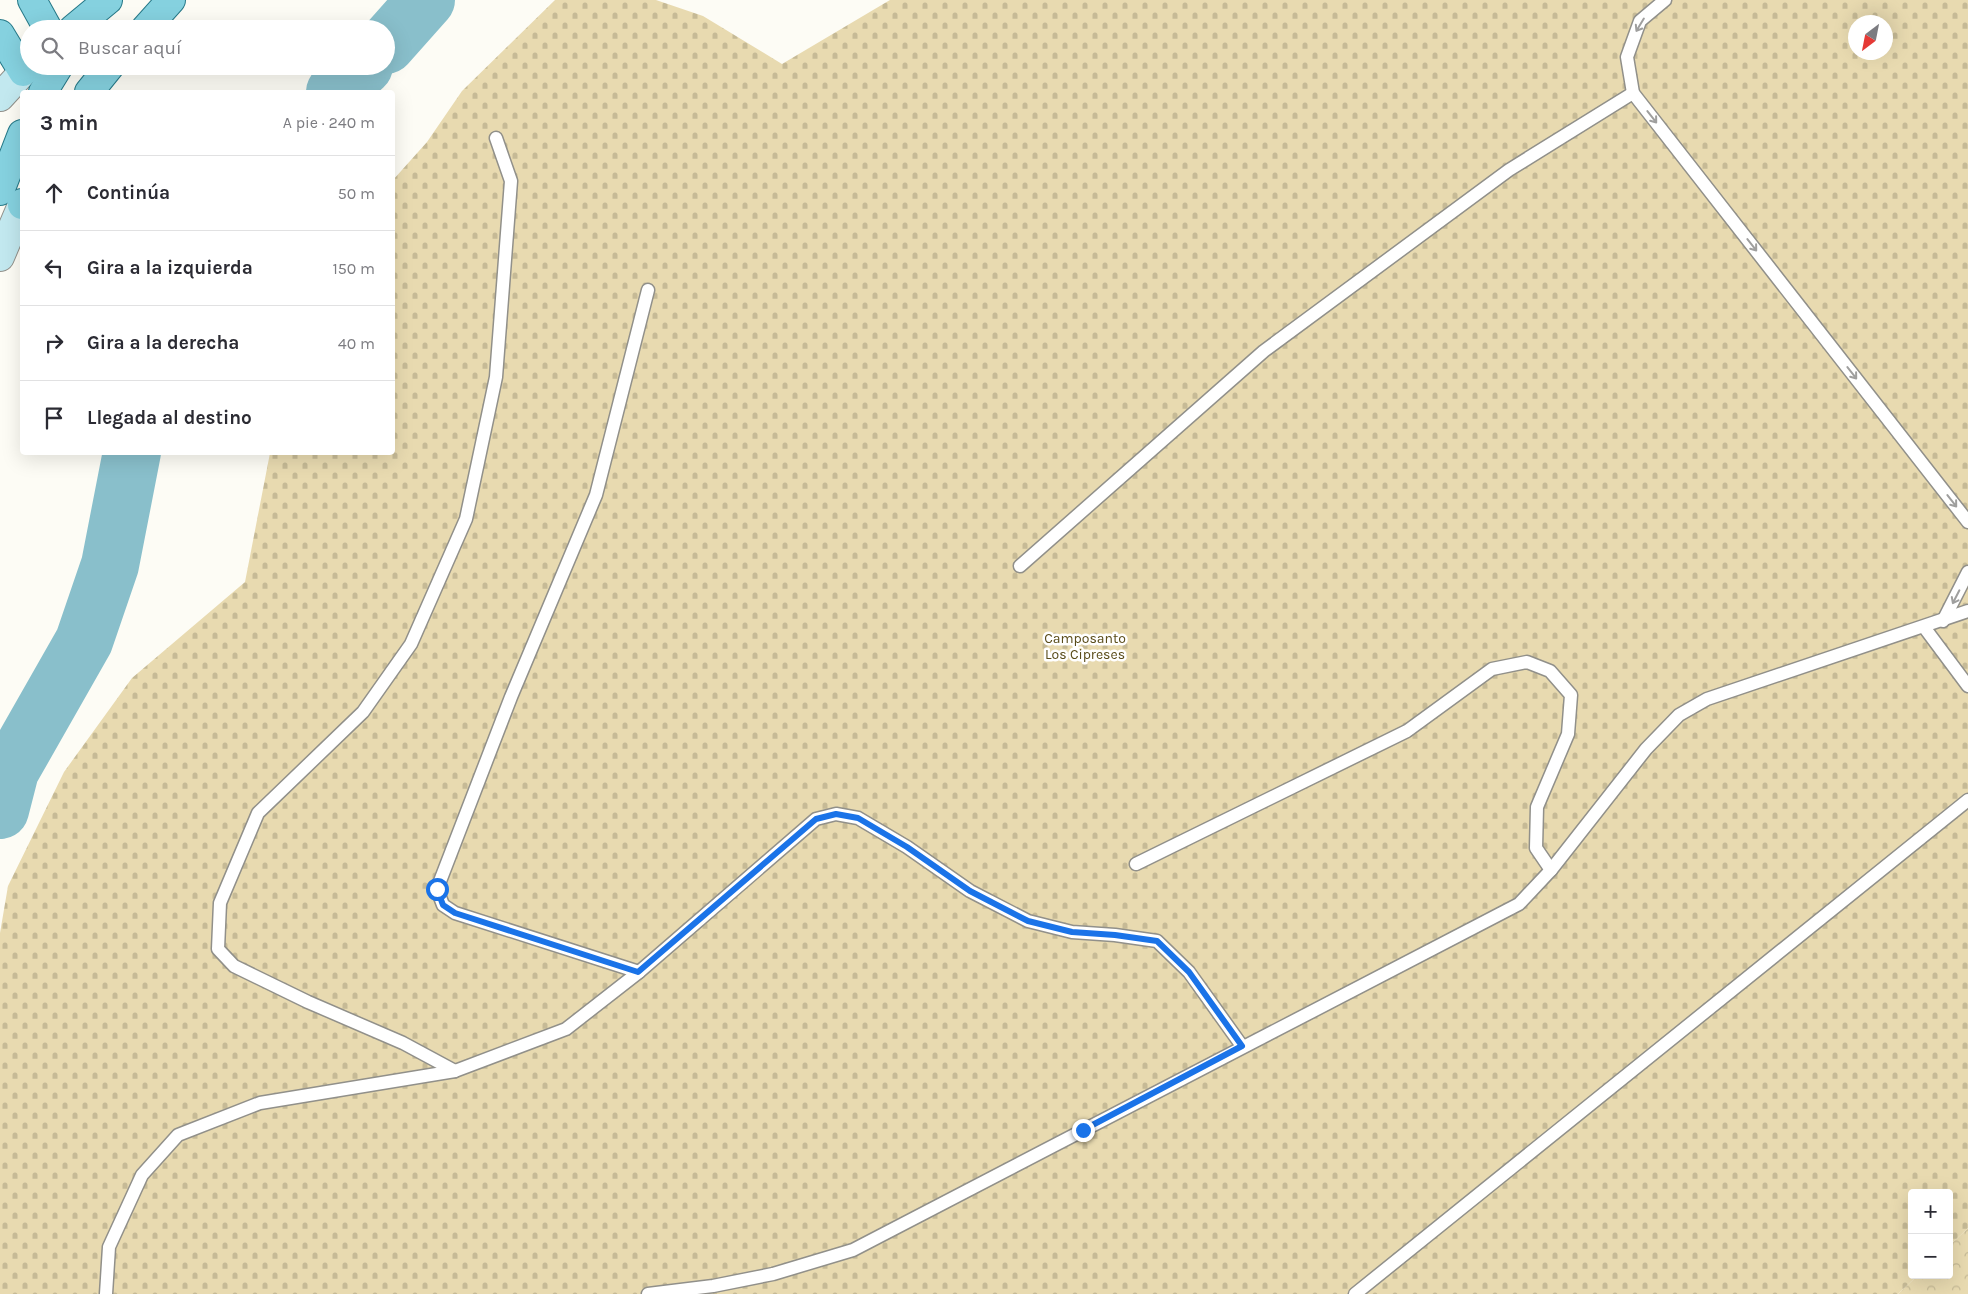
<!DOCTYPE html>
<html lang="es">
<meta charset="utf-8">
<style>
body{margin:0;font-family:Karla,sans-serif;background:#f2f2f3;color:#2b2b33}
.controls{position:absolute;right:15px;bottom:15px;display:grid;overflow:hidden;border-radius:5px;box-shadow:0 5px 20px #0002}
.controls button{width:45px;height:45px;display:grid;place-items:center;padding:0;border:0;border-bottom:1px solid #e1e1e2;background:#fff;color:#2b2b33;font:25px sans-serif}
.compass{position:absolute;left:1848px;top:15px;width:45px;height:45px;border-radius:50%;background:#fff;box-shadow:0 5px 20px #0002;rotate:212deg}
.stop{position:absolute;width:15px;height:15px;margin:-11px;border:4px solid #1a73e8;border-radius:50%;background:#fff}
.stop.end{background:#1a73e8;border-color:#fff;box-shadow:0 1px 5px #0008}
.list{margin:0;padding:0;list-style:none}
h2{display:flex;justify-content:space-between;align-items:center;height:65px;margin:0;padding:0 20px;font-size:21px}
h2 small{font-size:16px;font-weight:400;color:#7c7c81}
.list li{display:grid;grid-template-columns:32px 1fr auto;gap:15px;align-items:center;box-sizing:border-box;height:75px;padding:0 20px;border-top:1px solid #e1e1e2}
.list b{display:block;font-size:19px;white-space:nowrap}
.list em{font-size:16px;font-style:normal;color:#7c7c81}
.icon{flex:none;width:28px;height:28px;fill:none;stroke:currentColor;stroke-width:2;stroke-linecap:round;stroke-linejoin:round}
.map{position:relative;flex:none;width:1968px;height:1294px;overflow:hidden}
.search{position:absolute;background:#fff;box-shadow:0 5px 20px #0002;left:20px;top:20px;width:375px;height:55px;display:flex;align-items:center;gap:12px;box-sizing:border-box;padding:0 18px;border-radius:28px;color:#7c7c81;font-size:19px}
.panel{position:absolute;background:#fff;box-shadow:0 5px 20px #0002;left:20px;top:90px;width:375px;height:365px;border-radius:5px}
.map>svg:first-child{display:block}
.forest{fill:url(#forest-crowns)}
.cemetery{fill:url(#cemetery-stones);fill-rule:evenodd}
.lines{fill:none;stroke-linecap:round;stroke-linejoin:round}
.river{stroke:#89bfcb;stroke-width:58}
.service-casing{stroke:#91908a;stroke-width:15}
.secondary-casing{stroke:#91908a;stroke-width:30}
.primary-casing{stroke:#267988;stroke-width:30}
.service{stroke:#fff;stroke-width:12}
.secondary{stroke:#c2e8ef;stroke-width:28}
.primary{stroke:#85d1df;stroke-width:28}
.oneway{stroke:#9f9f9e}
.route{stroke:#1a73e8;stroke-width:6}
.labels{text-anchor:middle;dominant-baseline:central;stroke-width:5;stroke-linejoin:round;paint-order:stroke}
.park-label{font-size:14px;fill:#594b18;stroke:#fff}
</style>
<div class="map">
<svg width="1968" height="1294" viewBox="0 0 1968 1294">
<defs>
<pattern id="forest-crowns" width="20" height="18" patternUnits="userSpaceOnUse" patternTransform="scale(1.25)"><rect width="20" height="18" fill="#e8dab0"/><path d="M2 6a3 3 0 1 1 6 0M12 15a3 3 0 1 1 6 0" fill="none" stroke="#c6ba96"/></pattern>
<pattern id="cemetery-stones" width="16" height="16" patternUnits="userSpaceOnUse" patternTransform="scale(1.25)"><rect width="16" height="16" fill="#e8dab0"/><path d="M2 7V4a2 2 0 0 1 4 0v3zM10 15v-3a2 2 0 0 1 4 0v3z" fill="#c6ba96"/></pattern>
</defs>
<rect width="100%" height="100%" fill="#fdfcf5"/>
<path class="forest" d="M1968,1228V1294H1898L1918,1275H1949V1246Z"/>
<path class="cemetery" d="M555,0H656L703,16L782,64L890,0H1968V1228L1949,1246V1193H1912V1275H1918L1898,1294H0V933L8,886L64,772L132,678L245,582L270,453L392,452L393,180L427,142L462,91ZM1856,22H1886V52H1856Z"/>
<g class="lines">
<g class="river">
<path d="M386,45L426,0"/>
<path d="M335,92L364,66"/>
<path d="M0,810L10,771L84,641L110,565L132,452"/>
</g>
<g class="service-casing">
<g id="service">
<path d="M1665,0L1640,21L1627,57L1633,93L1968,522"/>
<path d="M1020,566L1264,351L1509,170L1633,93"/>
<path d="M1943,621L1968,572"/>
<path d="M1924,627L1968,686"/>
<path d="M1136,864L1407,731L1492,669L1527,662L1550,671L1571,695L1568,734L1537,807L1536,848L1551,870"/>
<path d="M639,972L455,913L443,905L437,889L511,697L596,495L648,290"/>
<path d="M455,1071L403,1043L308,1002L234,966L218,949L220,903L258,813L363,712L411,644L466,519L496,377L511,181L496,138"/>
<path d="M106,1294L109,1247L142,1175L178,1135L260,1103L455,1071L566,1029L639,972L816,819L836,814L858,818L907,847L970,891L1028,921L1072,932L1115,935L1157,941L1189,972L1242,1046"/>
<path d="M648,1294L713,1286L773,1274L853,1250L1519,904L1551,870L1646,749L1679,715L1707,699L1968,611"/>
<path d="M1355,1294L1968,800"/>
</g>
</g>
<g class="secondary-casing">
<g id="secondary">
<path d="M0,97L23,72"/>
<path d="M0,257L22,205"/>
</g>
</g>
<g class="primary-casing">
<g id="primary">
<path d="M32,0L48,29"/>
<path d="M73,29L108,0"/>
<path d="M145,29L171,0"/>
<path d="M0,34L23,72L30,66"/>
<path d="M43,92L59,66"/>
<path d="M89,92L110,66"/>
<path d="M0,191L22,134"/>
<path d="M22,205V203"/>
</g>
</g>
<use href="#service" class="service"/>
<use href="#secondary" class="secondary"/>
<use href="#primary" class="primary"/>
</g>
<defs><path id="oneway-shaft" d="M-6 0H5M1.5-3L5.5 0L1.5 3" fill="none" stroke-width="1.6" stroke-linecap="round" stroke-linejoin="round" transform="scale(1.25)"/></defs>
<g class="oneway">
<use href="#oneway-shaft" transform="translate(1640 25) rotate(121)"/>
<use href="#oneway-shaft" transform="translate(1652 117) rotate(52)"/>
<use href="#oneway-shaft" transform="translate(1752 245) rotate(52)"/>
<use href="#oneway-shaft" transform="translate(1852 373) rotate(52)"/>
<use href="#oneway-shaft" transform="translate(1952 501) rotate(52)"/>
<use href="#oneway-shaft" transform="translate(1956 597) rotate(117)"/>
</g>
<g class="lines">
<path class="route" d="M437,889L443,905L455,913L638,972L816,819L836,814L858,818L907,847L970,891L1028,921L1072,932L1115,935L1157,941L1189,972L1242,1046L1083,1130"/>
</g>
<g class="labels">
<g class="park-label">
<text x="1085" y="638">Camposanto<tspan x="1085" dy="16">Los Cipreses</tspan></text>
</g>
</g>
</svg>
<div class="controls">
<button>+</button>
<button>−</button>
</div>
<svg class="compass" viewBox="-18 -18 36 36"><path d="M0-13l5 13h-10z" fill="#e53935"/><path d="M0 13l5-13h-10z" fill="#7c7c81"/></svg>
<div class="stop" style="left:437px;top:889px"></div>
<div class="stop end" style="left:1083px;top:1130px"></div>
<div class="search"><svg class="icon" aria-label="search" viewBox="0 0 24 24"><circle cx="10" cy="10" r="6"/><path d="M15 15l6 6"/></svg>Buscar aquí</div>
<section class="panel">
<h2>3 min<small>A pie · 240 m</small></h2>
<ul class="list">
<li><svg class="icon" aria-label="ahead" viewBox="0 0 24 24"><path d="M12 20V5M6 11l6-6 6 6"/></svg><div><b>Continúa</b></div><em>50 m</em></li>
<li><svg class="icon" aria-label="left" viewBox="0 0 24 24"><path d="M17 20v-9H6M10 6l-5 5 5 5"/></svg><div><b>Gira a la izquierda</b></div><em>150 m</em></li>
<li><svg class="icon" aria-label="right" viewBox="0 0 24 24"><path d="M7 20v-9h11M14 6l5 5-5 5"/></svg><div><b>Gira a la derecha</b></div><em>40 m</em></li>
<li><svg class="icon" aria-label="arrive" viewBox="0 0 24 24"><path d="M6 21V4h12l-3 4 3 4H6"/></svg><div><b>Llegada al destino</b></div></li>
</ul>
</section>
</div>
